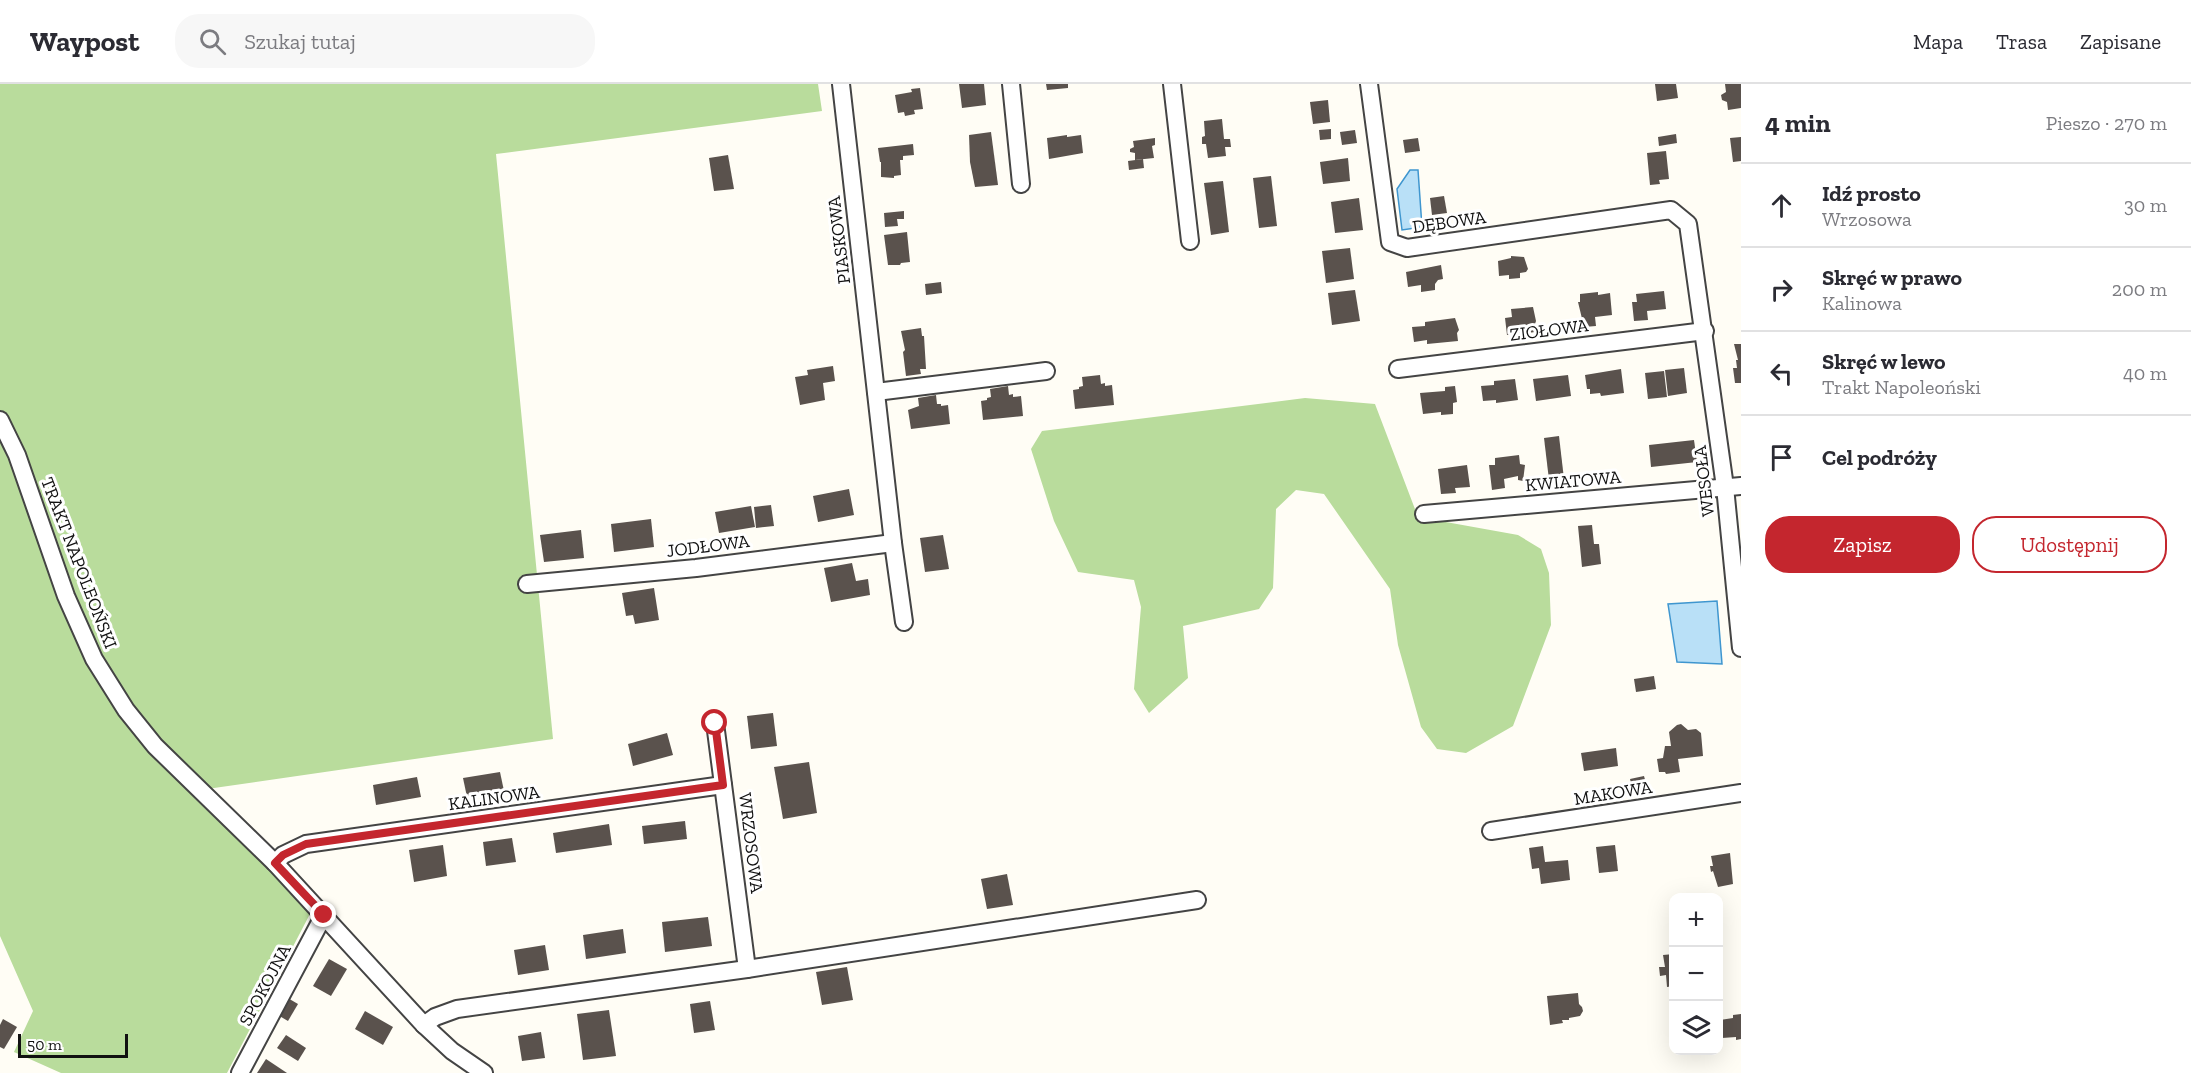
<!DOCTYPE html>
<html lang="pl">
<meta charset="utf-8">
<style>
body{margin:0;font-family:"Zilla Slab",serif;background:#f7f7f7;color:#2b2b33}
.controls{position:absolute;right:18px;bottom:18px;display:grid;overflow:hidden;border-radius:12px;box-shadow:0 6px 24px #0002}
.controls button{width:54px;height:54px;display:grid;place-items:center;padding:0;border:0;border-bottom:2px solid #e1e1e2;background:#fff;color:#2b2b33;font:30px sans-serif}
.scale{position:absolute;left:18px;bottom:15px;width:110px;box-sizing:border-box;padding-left:6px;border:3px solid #111;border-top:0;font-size:16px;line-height:21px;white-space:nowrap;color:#111;-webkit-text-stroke:4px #fff;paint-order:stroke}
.stop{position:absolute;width:18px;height:18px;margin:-14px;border:4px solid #c4262e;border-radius:50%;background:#fff}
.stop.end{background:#c4262e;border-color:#fff;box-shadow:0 2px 6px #0008}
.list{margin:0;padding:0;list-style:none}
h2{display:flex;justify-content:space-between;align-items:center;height:78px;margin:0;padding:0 24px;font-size:26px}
h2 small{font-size:20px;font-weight:400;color:#7c7c81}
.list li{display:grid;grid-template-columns:39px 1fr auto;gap:18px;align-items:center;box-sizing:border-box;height:84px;padding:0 24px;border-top:2px solid #e1e1e2}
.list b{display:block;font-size:22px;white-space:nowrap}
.list p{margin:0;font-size:20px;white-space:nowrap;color:#7c7c81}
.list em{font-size:20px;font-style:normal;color:#7c7c81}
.actions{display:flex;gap:12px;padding:18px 24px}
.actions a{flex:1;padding:14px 0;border:2px solid #c4262e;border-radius:24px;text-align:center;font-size:21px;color:#c4262e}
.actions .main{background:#c4262e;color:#fff}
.icon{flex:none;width:33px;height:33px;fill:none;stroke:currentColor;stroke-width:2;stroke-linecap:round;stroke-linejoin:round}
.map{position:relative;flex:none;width:1741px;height:989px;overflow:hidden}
header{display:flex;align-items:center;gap:36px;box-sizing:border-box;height:84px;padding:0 30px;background:#fff;border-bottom:2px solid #e1e1e2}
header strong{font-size:28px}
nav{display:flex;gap:33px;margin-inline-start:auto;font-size:21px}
.search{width:420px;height:54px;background:#f7f7f7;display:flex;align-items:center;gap:15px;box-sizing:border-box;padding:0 21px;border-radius:24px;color:#7c7c81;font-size:22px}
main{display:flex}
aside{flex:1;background:#fff}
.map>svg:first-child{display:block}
.forest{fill:#b9dc9c}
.water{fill:#b9e0f7;stroke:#3f96cf;stroke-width:1.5}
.building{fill:#5a524d}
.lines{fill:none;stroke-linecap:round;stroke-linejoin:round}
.minor-casing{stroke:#444;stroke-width:20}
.minor{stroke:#fff;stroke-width:16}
.route{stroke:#c4262e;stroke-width:8}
.labels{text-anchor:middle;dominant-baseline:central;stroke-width:6;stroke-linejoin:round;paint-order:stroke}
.street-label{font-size:18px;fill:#111;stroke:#fff}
</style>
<header>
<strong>Waypost</strong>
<div class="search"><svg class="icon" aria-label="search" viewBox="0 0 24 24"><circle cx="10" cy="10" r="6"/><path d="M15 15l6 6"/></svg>Szukaj tutaj</div>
<nav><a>Mapa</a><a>Trasa</a><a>Zapisane</a></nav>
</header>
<main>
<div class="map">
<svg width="1741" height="989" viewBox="0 0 1741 989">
<rect width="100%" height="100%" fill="#fffdf5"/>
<g class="forest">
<path d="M0,0H818L822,27L496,70L553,655L193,707L311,828L227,989H61L14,968L33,927L0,852Z"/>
<path d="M1305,314L1375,320L1418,433L1518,451L1541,465L1549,489L1551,541L1513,642L1466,669L1437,665L1421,643L1398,561L1390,505L1324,410L1296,406L1276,425L1273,504L1259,525L1183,542L1188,594L1149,629L1134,605L1141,523L1134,496L1078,488L1054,437L1031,365L1042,347Z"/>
</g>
<g class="water">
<path d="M1410,86H1418L1422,143L1402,146L1397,105Z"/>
<path d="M1717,517L1722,580L1677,578L1668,520Z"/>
</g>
<g class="building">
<path d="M959,0H984L986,21L962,24Z"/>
<path d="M1046,0H1068V4L1047,6Z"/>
<path d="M1655,0H1676L1678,14L1657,17Z"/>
<path d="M1725,0H1741V24L1728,26L1727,18L1722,16L1721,11L1726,8Z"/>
<path d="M920,4L923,25L914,26L915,30L905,32L904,28L898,29L895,11L912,8L911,5Z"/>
<path d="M1328,16L1330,38L1313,40L1310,18Z"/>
<path d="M1222,35L1224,55H1230L1231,63H1225L1226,72L1208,74L1206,60H1202V53L1205,52L1204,37Z"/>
<path d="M1331,45V55L1320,56L1319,46Z"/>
<path d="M1355,46L1357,59L1342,61L1340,48Z"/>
<path d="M991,48L998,101L975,103L970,78L969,51Z"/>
<path d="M1676,50L1677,59L1659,62L1658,53Z"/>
<path d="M1067,51V53L1081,51L1083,69L1049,75L1047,54Z"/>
<path d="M1741,53V77L1733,78L1730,54Z"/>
<path d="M1155,54V61L1152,62L1154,74L1135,76V69L1130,68V65L1134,63L1133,57Z"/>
<path d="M1418,54L1420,67L1405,69L1403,56Z"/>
<path d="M913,60L914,71L903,72V76H900L901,91L894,92V94L881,93V78H880L878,64Z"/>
<path d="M1666,67L1669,95L1659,96L1660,100L1650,101L1647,69Z"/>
<path d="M728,71L734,105L714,107L709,74Z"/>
<path d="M1348,74L1350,97L1323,100L1320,78Z"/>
<path d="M1143,75L1144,84L1129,86L1128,77Z"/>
<path d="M1271,92L1277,142L1259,144L1253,94Z"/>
<path d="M1223,97L1229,148L1211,151L1204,99Z"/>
<path d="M1444,112L1447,129L1432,131L1430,114Z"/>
<path d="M1359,114L1363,146L1335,149L1331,118Z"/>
<path d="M904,127V135H897L898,142L885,143L884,129Z"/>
<path d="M907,148L910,178L901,179L900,181H888L884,151Z"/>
<path d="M1350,164L1354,195L1326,199L1322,167Z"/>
<path d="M1511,172L1524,173L1528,185L1526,188L1520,189V194L1509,195V191L1499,192L1498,177L1511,174Z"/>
<path d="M1441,181L1443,195L1438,196L1435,200V206L1421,208V201L1408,203L1406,188Z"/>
<path d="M941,198L942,209L926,211L925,200Z"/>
<path d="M1355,206L1360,237L1332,241L1328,209Z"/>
<path d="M1664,207L1666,225L1647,227L1648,236L1634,237L1632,218H1637L1636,210Z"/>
<path d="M1598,208V211L1610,209L1612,231L1595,233L1596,242L1584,243L1578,218H1580V210Z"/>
<path d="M1533,223L1536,237L1535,240L1536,248L1507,251L1505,234L1512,233L1511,225Z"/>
<path d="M1455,234L1459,246L1457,249L1458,257L1427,260V256L1414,258L1412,243L1425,242V238Z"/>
<path d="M921,244L922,252H924L926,285H920L921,290L906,292L903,268L905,266L901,247Z"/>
<path d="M1734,260H1741V299H1735L1733,284H1737L1736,276H1738Z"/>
<path d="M833,282L835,297L823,299L825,316L800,321L795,293L808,291L807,286Z"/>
<path d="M1684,284L1687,309L1668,312L1665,286Z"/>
<path d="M1621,285L1624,309L1601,312L1600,309L1590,310V305H1587L1585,291Z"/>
<path d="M1664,287L1667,313L1648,315L1645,289Z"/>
<path d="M1100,291L1101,300L1105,299V302L1112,301L1114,321L1075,325L1073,306L1079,305V303L1083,302L1082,293Z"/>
<path d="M1568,291L1571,312L1536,317L1533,295Z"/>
<path d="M1515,295L1518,316L1496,319V316L1483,317L1481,302L1494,301V297Z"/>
<path d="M1008,302L1009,311L1013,310V313L1021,312L1023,332L983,336L981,317L987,316V314L991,313L990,305Z"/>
<path d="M1455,302L1457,318L1453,319V330L1441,331V328L1423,330L1420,309L1445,307V303Z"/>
<path d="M936,311L937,320H941V322L948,321L950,340L911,345L908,326L919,322L918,314Z"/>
<path d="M1559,352L1564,395L1549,396L1544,354Z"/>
<path d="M1694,356L1697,378L1651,383L1649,361Z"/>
<path d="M1519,371L1520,380L1525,381L1523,397L1518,396V392L1504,395L1505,404L1492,406L1489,381H1495V374Z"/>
<path d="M1467,381L1470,403L1455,404L1456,409L1441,410L1438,385Z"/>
<path d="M849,405L854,431L818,438L813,412Z"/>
<path d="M771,421L774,442L756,444L754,423Z"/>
<path d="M751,422L755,443L719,449L715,428Z"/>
<path d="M651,435L654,463L614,468L611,440Z"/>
<path d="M1592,441L1594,460H1599L1601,480L1582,483L1578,442Z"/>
<path d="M581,446L584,474L544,478L540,451Z"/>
<path d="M943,451L949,485L925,488L920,454Z"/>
<path d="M852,479L856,497L868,495L870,511L831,518L824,484Z"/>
<path d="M654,504L659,536L635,540L633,531L626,532L622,509Z"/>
<path d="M1654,592L1656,605L1636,608L1634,595Z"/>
<path d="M773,629L777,662L751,665L747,632Z"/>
<path d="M1681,640L1688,646L1696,645L1701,649L1703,672L1678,675L1680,688L1666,690L1665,688H1659L1657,675L1663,674L1665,662H1671L1669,648L1677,641Z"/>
<path d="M667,649L673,671L633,682L628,660Z"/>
<path d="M1616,664L1618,682L1584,687L1581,669Z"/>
<path d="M809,678L817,729L783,735L774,683Z"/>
<path d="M500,688L504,707L467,713L463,694Z"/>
<path d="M1644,692L1648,707L1634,711L1630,695Z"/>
<path d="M417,693L421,713L376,721L373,701Z"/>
<path d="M685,737L687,755L644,760L642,742Z"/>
<path d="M609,740L612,761L556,769L553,749Z"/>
<path d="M512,754L516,778L486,782L483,758Z"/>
<path d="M443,761L447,792L414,798L409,766Z"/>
<path d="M1615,761L1618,787L1599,789L1596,763Z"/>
<path d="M1543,762L1545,778L1568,776L1570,796L1541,800L1539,784L1532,785L1529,764Z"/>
<path d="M1730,769L1733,800L1718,803L1713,787L1711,788L1710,782H1713L1711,772Z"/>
<path d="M1007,790L1013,821L987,825L981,795Z"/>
<path d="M708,833L712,862L665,868L662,838Z"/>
<path d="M623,845L626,869L586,875L583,851Z"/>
<path d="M545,861L549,886L518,891L514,866Z"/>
<path d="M1674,870V902L1667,903L1666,891L1660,892L1659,883H1665L1663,871Z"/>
<path d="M329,875L347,885L331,912L313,902Z"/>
<path d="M847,883L853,916L822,921L816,888Z"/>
<path d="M1578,909L1579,920L1582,923L1583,927L1580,932L1569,934V936H1562L1563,939L1550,941L1547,912Z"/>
<path d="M286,913L298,920L288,937L276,930Z"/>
<path d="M710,917L715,946L694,949L690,920Z"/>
<path d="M609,926L616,972L583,976L577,930Z"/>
<path d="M365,927L393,943L383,961L355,945Z"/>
<path d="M1741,930V955L1736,956V953L1722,954L1720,936L1733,934V931Z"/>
<path d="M3,935L17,943L4,965L0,963V941Z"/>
<path d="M541,948L545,974L522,977L518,952Z"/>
<path d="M286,951L306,964L298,977L277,964Z"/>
<path d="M266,975L287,989H257Z"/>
</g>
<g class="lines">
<g class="minor-casing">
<g id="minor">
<path d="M841,0L893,459L904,538"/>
<path d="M1011,0L1021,100"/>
<path d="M1172,0L1190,157"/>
<path d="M1369,0L1390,158L1407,164L1671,126L1688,140L1725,403L1741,564"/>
<path d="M1398,285L1705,247"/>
<path d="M876,308L1046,287"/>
<path d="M0,336L17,371L66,512L94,575L126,626L155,662L275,779L424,941L452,967L484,989"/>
<path d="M1424,430L1741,402"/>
<path d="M527,500L696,484L893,459"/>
<path d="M715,639L747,885"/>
<path d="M1491,747L1741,709"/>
<path d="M275,779L283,771L306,760L723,701"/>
<path d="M424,941L435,933L457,925L747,885L1197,816"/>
<path d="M240,989L324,831"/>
</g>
</g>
<use href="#minor" class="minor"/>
</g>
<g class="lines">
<path class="route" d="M324,831L275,779L283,771L306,760L723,701L715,639"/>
</g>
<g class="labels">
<g class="street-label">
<text transform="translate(1449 138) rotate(-8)">DĘBOWA</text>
<text transform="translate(839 156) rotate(-97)">PIASKOWA</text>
<text transform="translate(1549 246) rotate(-7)">ZIOŁOWA</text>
<text transform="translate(1573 397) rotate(-5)">KWIATOWA</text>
<text transform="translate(1704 397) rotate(-97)">WESOŁA</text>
<text transform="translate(708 462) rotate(-7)">JODŁOWA</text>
<text transform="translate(79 479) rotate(69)">TRAKT NAPOLEOŃSKI</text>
<text transform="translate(1613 709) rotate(-9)">MAKOWA</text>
<text transform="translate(494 714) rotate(-8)">KALINOWA</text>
<text transform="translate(751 759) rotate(83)">WRZOSOWA</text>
<text transform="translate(265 901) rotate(-62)">SPOKOJNA</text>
</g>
</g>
</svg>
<div class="controls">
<button>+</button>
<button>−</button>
<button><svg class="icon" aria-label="layers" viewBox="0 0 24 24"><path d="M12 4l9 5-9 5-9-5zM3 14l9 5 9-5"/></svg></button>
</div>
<div class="scale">50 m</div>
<div class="stop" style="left:715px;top:639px"></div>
<div class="stop end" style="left:324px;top:831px"></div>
</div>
<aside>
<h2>4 min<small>Pieszo · 270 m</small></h2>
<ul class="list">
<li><svg class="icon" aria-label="ahead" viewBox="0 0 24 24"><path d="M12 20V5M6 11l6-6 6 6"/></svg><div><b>Idź prosto</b><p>Wrzosowa</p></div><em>30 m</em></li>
<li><svg class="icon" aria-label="right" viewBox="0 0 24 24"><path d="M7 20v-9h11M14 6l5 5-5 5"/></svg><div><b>Skręć w prawo</b><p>Kalinowa</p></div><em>200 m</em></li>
<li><svg class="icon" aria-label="left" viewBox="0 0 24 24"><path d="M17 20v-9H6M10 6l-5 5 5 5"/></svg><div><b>Skręć w lewo</b><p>Trakt Napoleoński</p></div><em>40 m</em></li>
<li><svg class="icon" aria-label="arrive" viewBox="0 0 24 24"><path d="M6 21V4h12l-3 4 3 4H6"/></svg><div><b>Cel podróży</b></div></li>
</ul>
<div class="actions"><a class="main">Zapisz</a><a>Udostępnij</a></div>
</aside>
</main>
